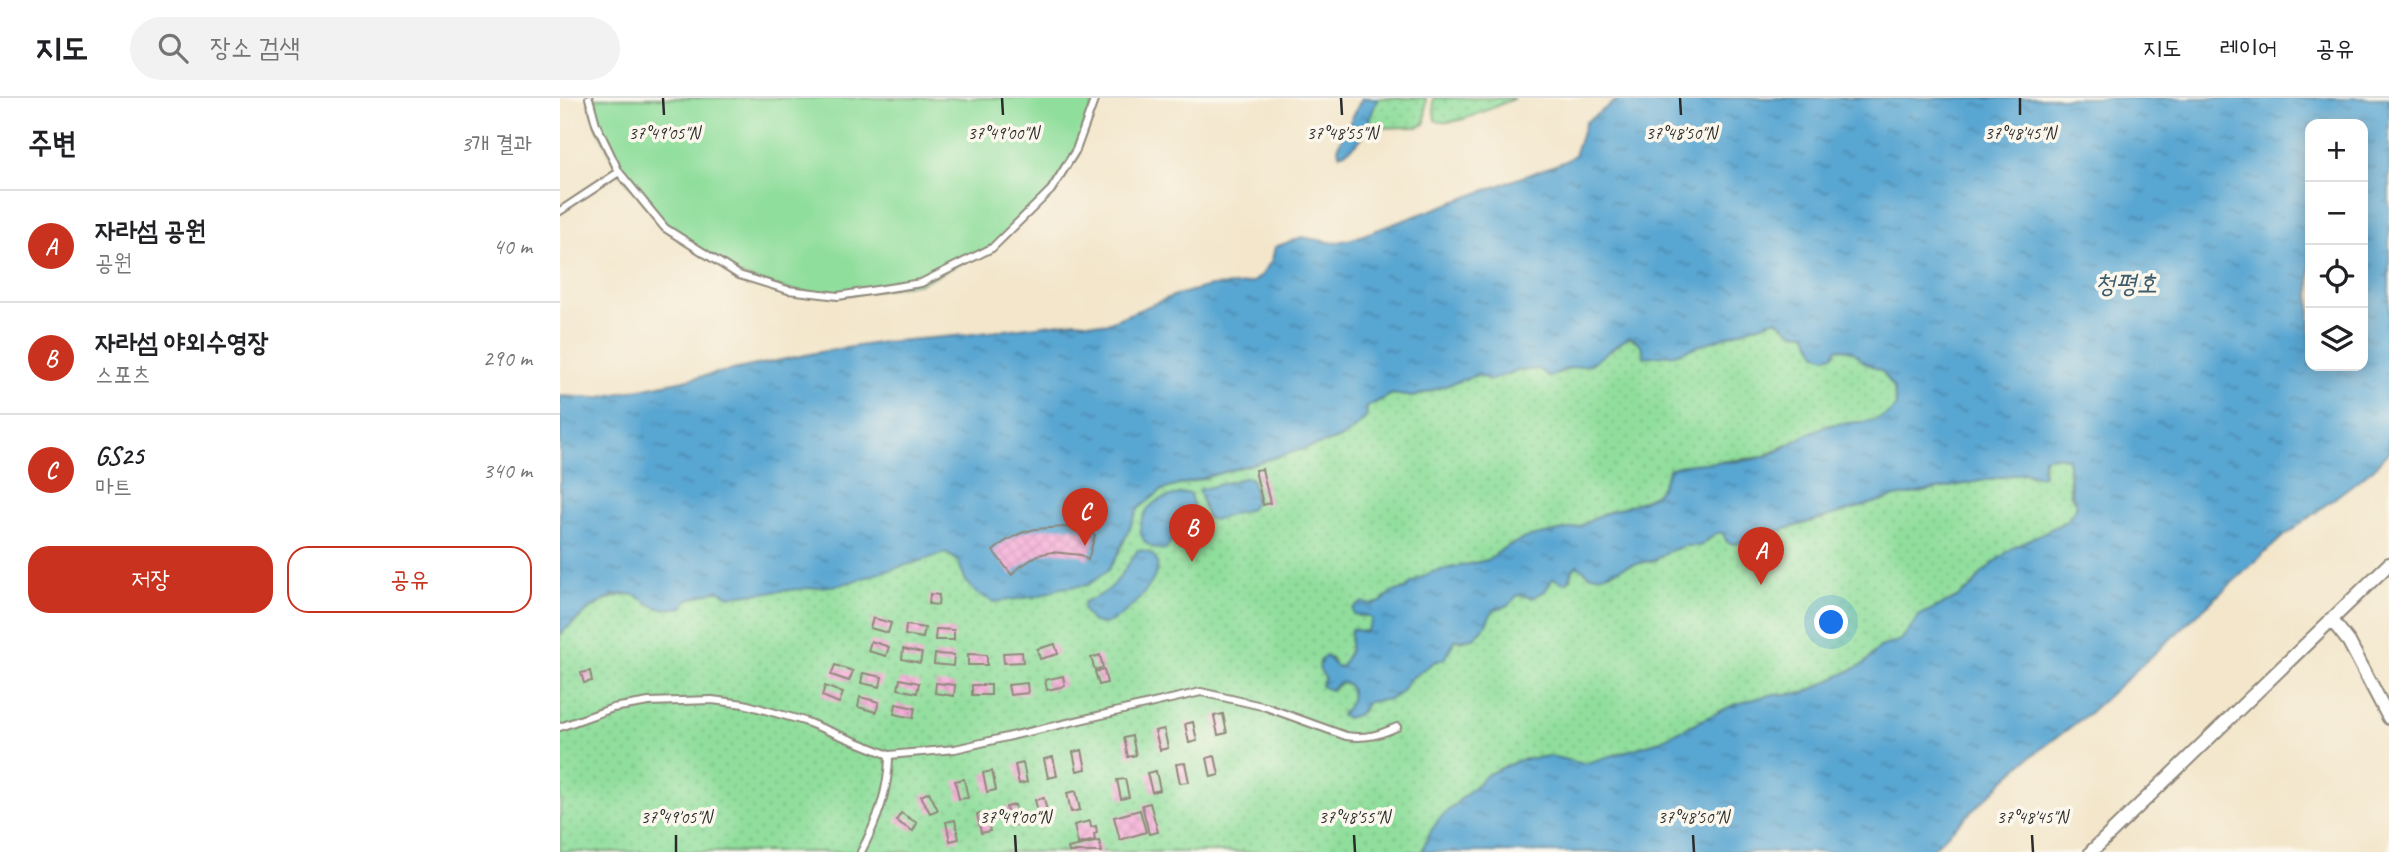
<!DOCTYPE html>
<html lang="ko">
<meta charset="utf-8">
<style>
body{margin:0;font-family:Caveat,"Poor Story",sans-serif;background:#f2f2f2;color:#202124}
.controls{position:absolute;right:21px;top:21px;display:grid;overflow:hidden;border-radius:14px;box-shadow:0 4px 18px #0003}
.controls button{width:63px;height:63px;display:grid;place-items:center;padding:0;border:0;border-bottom:2px solid #e0e0e0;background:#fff;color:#202124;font:35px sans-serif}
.you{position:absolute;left:1272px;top:525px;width:24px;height:24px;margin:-18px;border:5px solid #fff;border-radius:50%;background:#1a73e8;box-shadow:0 0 0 10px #1a73e833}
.badge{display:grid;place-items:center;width:46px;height:46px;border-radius:50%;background:#c8321e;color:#fff;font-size:23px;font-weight:700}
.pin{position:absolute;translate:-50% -58px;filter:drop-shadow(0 2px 4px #0008)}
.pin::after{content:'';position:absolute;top:37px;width:24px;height:21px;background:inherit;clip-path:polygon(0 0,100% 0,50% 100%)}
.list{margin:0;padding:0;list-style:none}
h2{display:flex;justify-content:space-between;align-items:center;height:91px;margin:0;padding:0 28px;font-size:30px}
h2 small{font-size:23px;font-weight:400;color:#757577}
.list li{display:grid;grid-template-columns:46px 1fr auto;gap:21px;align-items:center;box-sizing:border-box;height:112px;padding:0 28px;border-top:2px solid #e0e0e0}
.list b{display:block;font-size:26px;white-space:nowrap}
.list p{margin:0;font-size:23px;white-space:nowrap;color:#757577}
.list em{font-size:23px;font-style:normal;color:#757577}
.actions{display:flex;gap:14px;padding:21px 28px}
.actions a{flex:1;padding:16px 0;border:2px solid #c8321e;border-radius:21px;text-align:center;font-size:24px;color:#c8321e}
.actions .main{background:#c8321e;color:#fff}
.icon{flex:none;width:38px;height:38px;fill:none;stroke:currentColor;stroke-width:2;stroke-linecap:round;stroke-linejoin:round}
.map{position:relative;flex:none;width:1829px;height:754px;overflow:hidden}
header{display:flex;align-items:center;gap:42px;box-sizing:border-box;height:98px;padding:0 35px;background:#fff;border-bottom:2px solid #e0e0e0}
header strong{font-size:33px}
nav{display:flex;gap:38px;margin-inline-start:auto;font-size:24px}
.search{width:490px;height:63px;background:#f2f2f2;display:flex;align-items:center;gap:18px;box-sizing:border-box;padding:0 24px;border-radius:38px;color:#757577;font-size:26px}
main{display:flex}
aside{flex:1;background:#fff}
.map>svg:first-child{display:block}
.grass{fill:#90de9c;stroke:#5e8464;stroke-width:2}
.park{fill:url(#park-dots);stroke:#5e8464;stroke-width:2}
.water{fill:url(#water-ripples);stroke:#42687e;stroke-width:2;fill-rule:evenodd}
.building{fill:url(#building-cross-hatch)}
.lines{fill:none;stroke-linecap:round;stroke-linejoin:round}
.service-casing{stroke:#8f887b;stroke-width:10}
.minor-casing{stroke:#8f887b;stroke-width:16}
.service{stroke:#fff;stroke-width:6}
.minor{stroke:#fff;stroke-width:12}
.ticks{fill:none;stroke:#2b2b2b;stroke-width:2.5}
.labels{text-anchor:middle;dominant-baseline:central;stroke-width:7;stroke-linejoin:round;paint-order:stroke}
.water-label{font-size:26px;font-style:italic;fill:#3d5c6e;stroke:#fbf7ec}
.ticks-label{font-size:18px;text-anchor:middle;fill:#2b2b2b;stroke:#fbf7ec;stroke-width:7;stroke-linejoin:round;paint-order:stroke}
</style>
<header>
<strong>지도</strong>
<div class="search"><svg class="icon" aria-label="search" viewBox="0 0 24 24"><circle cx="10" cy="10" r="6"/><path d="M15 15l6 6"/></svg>장소 검색</div>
<nav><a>지도</a><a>레이어</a><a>공유</a></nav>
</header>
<main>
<aside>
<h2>주변<small>3개 결과</small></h2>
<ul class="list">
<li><span class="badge">A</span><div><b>자라섬 공원</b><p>공원</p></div><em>40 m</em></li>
<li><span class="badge">B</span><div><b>자라섬 야외수영장</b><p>스포츠</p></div><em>290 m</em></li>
<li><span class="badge">C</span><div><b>GS25</b><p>마트</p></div><em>340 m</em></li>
</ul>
<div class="actions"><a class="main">저장</a><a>공유</a></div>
</aside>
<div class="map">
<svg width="1829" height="754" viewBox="0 0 1829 754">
<defs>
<pattern id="park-dots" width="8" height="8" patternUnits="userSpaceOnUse" patternTransform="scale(1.75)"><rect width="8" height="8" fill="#90de9c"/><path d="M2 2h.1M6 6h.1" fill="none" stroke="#7cbf87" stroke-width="1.8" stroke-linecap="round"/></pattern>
<pattern id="water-ripples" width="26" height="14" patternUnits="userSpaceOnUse" patternTransform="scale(1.75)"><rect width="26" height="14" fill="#58a6d2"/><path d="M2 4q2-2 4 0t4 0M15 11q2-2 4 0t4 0" fill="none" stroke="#4987ab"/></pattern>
<pattern id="building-cross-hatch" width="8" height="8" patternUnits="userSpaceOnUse" patternTransform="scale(1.75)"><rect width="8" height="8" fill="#f5a7d7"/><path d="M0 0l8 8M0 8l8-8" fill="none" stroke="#d290b9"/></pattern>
</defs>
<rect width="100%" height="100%" fill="#fbf7ec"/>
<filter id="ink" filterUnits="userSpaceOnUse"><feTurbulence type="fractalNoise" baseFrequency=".0143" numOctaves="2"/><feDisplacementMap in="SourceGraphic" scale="14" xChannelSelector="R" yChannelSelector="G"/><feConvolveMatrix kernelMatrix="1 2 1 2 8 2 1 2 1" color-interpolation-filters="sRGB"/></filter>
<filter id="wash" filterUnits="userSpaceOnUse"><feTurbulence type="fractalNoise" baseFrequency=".00686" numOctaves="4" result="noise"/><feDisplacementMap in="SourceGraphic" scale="28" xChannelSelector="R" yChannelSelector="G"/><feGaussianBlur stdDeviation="1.57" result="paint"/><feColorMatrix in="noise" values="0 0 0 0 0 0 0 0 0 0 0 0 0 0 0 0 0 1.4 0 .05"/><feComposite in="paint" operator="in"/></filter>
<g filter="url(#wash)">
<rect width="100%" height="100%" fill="#f3e6cb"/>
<path class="grass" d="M29,0H535L516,52L491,92L432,150L361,185L278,198L228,192L179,177L105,130L59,74L36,26Z"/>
<g class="park">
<path d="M818,0H866L865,26L858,29L805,30Z"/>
<path d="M873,0H955C938,7 889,32 875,22Z"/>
<path d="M1216,221L1233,234L1246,235L1266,259L1274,257L1277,250L1293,253L1305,265L1321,272L1334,290L1336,308L1329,318L1307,324L1268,327L1202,359L1118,368L1110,371L1102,388L1096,396L1083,403L1040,417L1019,429L981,437L944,450L928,462L872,474L851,485L846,491L832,494L821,504L810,507L799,518H808L813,522L806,534L791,531L790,552L782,569L775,568L771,560H762L759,565L765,580L762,585L772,592L782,584L790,588C794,598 791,609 782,615H801L808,604L831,601L840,595L849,582L874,564L884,561L895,542L902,543L921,534L933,512L948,507L957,497L962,496L972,500L985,493L993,480L1004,484L1011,481L1012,473L1017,467L1030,477H1043L1070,467L1095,462L1105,455L1123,448L1146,444L1156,435H1163L1167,444L1175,446L1330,400L1463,375L1470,378L1483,377L1484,360L1492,358L1508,360L1510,396L1517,408L1507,423L1452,451L1423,474L1413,488L1397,500L1360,517L1341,542L1320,549L1304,566L1244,595L1209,597L1131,628L1097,644L1024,666L990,658L960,662L928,676L868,738L862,754H0V536L28,513L48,501L62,497L73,496L86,502H127L158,492L170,498L208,494L387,455L398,463L406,483L434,504L478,498L500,490L528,487L548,472L558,456L578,411L602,392L775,342L788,336L806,320L807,309L832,296L854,299L917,277L931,282L956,273L979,271L990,279L1049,253L1069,239L1100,256H1115Z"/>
</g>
<g class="water">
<path d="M802,0H818C806,24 807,48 779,56L778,48Z"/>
<path d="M1060,0H1829V353L1813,371L1719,442L1528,616L1465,663L1369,754H862L868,738L879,721L928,676L960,662L990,658L1024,666L1097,644L1173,607L1209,597L1244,595L1304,566L1320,549L1341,542L1360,517L1397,500L1413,488L1423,474L1452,450L1507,423L1517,408C1508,393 1511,378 1508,360L1492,358L1484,360L1482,368L1483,378L1463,375L1330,400L1175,446L1167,444L1163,435H1156L1140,448H1123L1105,455L1095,462L1070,467L1043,477H1030L1017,467L1012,473L1008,484H1001L993,480L985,493L972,500C948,493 961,501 946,508C942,510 937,510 933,512L924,530L914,540L895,542L884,561L874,564L849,582L840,595L831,601L807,604L798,617L786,620L781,618C789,608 796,599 788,586L780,584L770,592L761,588L765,580L759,570L762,560L767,558L775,568L782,569L790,552L791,531L806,534L812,522L808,518L793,516V510L803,504L810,507L821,504L832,494L846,491L851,485L872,474L928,462L944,450L965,440L1019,429L1040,417L1083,403L1096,396L1102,388L1109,371C1139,361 1169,367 1199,360C1225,354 1243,334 1267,328C1291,321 1320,330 1336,308L1334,290L1322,273L1305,265L1292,253L1277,250L1274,257L1266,259L1257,256L1246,235L1233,234L1216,221L1115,256L1084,259C1083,247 1080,243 1069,239L1031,266L1005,271L990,279L979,271L956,273L931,282L917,277L853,299L832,296L807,309L806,319L788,336L775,342L602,392L578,411L558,456L548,472L528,487L500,490L478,498L434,504L416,495L406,483L398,463L386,455L280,487L170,498L158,492L127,502L124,509C115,510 104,512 96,509C89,507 84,501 77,498C50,488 19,520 0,536V298L37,300L260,254L324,244L406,237L516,223L545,226L613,198L650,188L679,187L693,184L701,178L712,162L715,149L742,139L775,145L795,140L1006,63L1014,57L1026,24ZM1750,26H1803V268H1750Z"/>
<path d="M687,379L692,381L696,401L691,411L654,422L647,420L639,392Z"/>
<path d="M626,395L630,396L636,418L635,425L616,435L606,452C576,451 573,423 594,405C603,398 616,397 626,395Z"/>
<path d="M578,452C628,457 568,519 547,525C542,527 537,525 531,523L523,511L524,504C558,493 559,477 578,452Z"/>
</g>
<g id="blocks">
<g class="building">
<path d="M702,371L710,405L703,407L695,372Z"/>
<path d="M503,429L519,431L535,437L528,462L521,457L492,454L478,457L457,471L452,477L433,453L444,444L461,435L475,431Z"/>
<path d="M370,496L379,497L378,507L369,506Z"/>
<path d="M313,520L331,525L328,535L310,530Z"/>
<path d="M346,527L365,530L363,540L345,537Z"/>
<path d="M376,531L394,532V542H375Z"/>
<path d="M311,543L329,549L326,558L308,553Z"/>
<path d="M495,546L498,556L480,561L477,551Z"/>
<path d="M343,551L362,555L360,565L342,561Z"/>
<path d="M462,554L463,564L444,565L443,555Z"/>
<path d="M375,556L394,557L393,568L374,566Z"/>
<path d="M408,556L427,557V567H408Z"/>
<path d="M540,557L543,570L535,572L531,560Z"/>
<path d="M275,567L293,573L289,583L271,577Z"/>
<path d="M544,572L547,585L539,587L535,574Z"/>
<path d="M30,573L32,583L24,585L21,575Z"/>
<path d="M303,575L322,579L320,589L301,585Z"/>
<path d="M503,578L505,588L487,592L485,582Z"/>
<path d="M340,581L359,585L357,595L338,591Z"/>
<path d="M376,585L395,587L394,598L375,595Z"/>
<path d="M467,585L468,595L450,597L448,587Z"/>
<rect x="412" y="587" width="19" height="10"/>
<path d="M265,588L283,595L279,605L262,598Z"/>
<path d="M300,599L319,604L316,614L298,609Z"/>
<path d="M336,606L355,610L353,620L334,616Z"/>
<path d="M663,616L667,635L658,637L654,618Z"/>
<path d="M633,624L637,643L629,645L625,626Z"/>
<path d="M604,631L608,650L600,652L595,633Z"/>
<path d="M572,638L576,657L568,659L564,640Z"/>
<path d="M522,652L526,671L517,673L513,654Z"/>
<path d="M655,658L659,677L651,679L647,660Z"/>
<path d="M493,659L497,678L488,680L484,661Z"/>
<path d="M463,665L467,684L459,686L455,667Z"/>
<path d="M625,665L629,684L620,685L616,666Z"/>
<path d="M432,673L436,692L427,694L423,675Z"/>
<path d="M596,673L600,692L592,694L587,675Z"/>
<path d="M404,681L408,700L399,701L395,683Z"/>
<path d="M565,681L569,699L561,701L557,682Z"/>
<path d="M516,693L520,712L511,714L507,695Z"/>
<path d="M369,694L378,712L370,715L361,698Z"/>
<path d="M484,700L488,719L480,721L475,702Z"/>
<path d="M590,705L598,734L589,736L582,707Z"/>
<path d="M455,707L459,726L450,728L446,709Z"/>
<path d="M580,712L586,734L560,742L554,719Z"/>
<path d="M341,715L357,725L353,733L336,723Z"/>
<path d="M426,715L430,733L421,735L417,716Z"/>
<path d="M395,722L399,741L390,743L386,724Z"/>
<path d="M530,723L531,729L536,728L537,735L534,736L535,742L518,746L514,727Z"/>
<path d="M539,743L542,754H509L508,750Z"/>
</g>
</g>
</g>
<g filter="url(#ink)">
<use href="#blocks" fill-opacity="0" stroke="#8f887b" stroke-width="2"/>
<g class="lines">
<g class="service-casing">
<g id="service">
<path d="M59,74L105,130L179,177L228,192L278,198L361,185L432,150L491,92L516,52L535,0"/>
<path d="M0,113L59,74L36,26L29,0"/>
<path d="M0,629L53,610L89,604L152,602L184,606L244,623L329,657L395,651L641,594L706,609L786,638C806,641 819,637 837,629"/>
<path d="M301,754C317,723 329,692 329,657"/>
</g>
</g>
<g class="minor-casing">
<g id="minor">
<path d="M1771,521L1789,544L1829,620"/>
<path d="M1531,754L1829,466"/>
</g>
</g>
<use href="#service" class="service"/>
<use href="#minor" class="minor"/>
</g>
</g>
<path class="ticks" d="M103,0L104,17M442,0L443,17M781,0L782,17M1120,0L1121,17M1460,0V17M116,737V754M455,737L456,754M794,737L795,754M1133,737L1134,754M1472,737L1473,754"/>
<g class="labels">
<g class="water-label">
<text x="1566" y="185">청평호</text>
</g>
</g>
<g class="ticks-label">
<text x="104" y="41">37°49'05"N</text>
<text x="443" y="41">37°49'00"N</text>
<text x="782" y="41">37°48'55"N</text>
<text x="1121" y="41">37°48'50"N</text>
<text x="1460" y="41">37°48'45"N</text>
<text x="116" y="725">37°49'05"N</text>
<text x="455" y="725">37°49'00"N</text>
<text x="794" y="725">37°48'55"N</text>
<text x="1133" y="725">37°48'50"N</text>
<text x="1472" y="725">37°48'45"N</text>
</g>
</svg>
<div class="controls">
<button>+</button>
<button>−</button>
<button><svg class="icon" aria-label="locate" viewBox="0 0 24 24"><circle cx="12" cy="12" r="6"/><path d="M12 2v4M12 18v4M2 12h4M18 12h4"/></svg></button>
<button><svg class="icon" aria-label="layers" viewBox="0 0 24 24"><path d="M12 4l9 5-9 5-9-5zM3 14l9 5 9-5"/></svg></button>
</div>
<div class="you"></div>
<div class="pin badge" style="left:1201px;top:487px">A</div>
<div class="pin badge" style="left:632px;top:464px">B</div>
<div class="pin badge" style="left:525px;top:448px">C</div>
</div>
</main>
